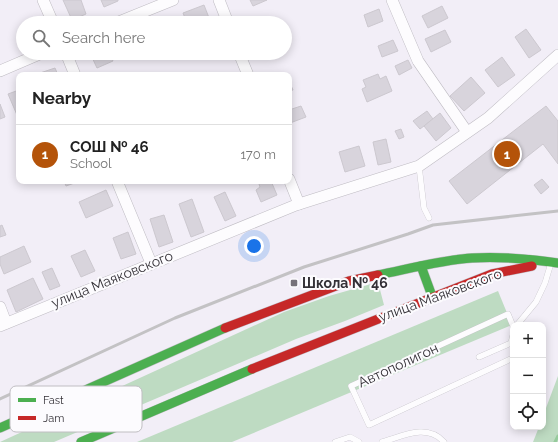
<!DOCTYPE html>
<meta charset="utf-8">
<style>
body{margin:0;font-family:Raleway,sans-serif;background:#f6f6f6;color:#222}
.controls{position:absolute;right:12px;bottom:12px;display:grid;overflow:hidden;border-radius:8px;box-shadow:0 2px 10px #0003}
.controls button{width:36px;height:36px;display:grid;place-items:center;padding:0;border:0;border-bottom:1px solid #e0e0e0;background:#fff;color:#222;font:20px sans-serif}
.you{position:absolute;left:254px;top:246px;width:14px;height:14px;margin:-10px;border:3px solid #fff;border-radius:50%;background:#1a73e8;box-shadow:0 0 0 6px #1a73e833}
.badge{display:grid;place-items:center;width:26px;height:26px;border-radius:50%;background:#b45309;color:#fff;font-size:13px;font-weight:700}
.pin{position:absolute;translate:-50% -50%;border:2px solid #fff;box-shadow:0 1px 4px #0006}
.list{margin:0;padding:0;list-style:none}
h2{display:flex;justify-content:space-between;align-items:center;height:52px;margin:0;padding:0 16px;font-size:17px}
h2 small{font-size:13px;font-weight:400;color:#767676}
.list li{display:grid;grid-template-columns:26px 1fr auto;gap:12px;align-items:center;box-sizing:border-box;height:60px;padding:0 16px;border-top:1px solid #e0e0e0}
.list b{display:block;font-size:15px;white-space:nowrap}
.list p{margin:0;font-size:13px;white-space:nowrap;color:#767676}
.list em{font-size:13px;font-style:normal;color:#767676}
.icon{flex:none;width:22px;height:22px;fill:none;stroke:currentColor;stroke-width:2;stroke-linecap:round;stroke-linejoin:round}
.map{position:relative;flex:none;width:558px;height:442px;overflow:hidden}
.search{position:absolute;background:#fff;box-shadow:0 2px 10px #0003;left:16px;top:16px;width:276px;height:44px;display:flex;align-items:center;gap:10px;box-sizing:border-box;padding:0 14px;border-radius:22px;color:#767676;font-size:15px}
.panel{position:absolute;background:#fff;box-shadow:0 2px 10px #0003;left:16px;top:72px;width:276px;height:112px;border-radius:8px}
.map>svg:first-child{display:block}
.green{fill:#bedbc2}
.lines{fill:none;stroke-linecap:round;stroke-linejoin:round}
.stream{stroke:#96cb9c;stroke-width:3}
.building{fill:#d8d4dc;stroke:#ccc8cf}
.lane-casing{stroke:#bfbcc3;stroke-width:6}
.street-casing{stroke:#bfbcc3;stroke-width:12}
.fast-casing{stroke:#bfbcc3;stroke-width:10}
.jam-casing{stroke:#bfbcc3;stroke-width:10}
.lane{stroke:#fdfcfe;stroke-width:5.5}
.street{stroke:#fdfcfe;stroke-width:11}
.fast{stroke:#4caf50;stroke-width:9}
.jam{stroke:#c62828;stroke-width:9}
.rail{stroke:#c3c2c4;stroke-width:3}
.poi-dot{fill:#76727a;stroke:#fcfbfe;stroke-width:1.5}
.labels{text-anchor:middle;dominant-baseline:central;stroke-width:4;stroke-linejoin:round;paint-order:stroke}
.street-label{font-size:14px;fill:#333036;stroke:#fcfbfe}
.poi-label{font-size:14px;font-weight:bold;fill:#333036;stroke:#fcfbfe;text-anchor:start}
.key{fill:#fcfbfe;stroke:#c0bec2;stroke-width:1}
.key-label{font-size:11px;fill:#333036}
</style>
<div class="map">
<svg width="558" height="442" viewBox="0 0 558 442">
<rect width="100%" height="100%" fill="#f2eef7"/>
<g class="green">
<path d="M378,282L384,305L345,321L296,339L54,442H0L284,312L329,296Z"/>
<path d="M498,291L512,325L232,442H137Z"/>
<path d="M558,376V442H533L539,427H543V416Z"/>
</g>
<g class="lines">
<path class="stream" d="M555,442L558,436"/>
</g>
<g class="building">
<path d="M63,0H81L86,14L72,20Z"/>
<path d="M101,0H118V1L104,7Z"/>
<path d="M250,0H267L253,6Z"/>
<path d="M204,5L211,23H187L183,13Z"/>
<path d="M442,6L448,18L428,28L422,16Z"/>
<path d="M379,9L383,21L368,27L364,15Z"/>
<path d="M526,29L541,50L529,58L515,37Z"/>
<path d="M445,30L451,42L431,52L425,39Z"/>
<path d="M393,40L398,51L382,57L378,46Z"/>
<path d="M90,53H109L113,61L97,68Z"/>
<path d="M502,57L515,75L498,87L485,70Z"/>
<path d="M408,60L412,68L399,75L395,66Z"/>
<path d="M55,68L58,75H34Z"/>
<path d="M378,74L380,79L386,76L392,91L367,102L362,89L366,87L363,80Z"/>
<path d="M471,77L485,93L464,111L450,96Z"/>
<path d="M289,81L293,90L289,91Z"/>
<path d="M19,90V114L17,115L8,94Z"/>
<path d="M0,104L5,117L0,119Z"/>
<path d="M301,106L306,117L290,123L289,110Z"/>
<path d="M546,106L558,121V164L543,144L467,204L449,181Z"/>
<path d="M427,111L433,119L420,129L413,121Z"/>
<path d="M440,113L451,128L436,141L424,126Z"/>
<path d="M401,129L404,137L399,139L395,131Z"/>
<path d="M386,139L391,162L378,165L373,142Z"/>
<path d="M359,146L365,166L345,172L339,152Z"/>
<path d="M542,179L549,187L541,194L534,185Z"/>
<path d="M64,181H80L66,186Z"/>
<path d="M258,181H271L277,195L261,202L256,190L260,187Z"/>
<path d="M106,190L113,206L86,218L79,202Z"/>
<path d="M225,192L236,216L225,221L214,197Z"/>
<path d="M192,199L204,232L191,237L179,204Z"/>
<path d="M164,215L173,242L159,247L150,219Z"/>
<path d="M2,225L6,235L0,237V226Z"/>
<path d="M128,232L136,254L121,259L113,238Z"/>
<path d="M24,246L31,262L4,274L0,264V257Z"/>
<path d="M85,250L95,271L81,277L71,256Z"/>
<path d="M52,268L60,286L50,290L42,272Z"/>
<path d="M33,278L43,299L16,312L7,290Z"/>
</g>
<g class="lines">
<g class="lane-casing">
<g id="lane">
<path d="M419,166L424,208L429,218"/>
<path d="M517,325L536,302L545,283L551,263"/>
<path d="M513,326L508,314L351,386L369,425L513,358"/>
<path d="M479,357L511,343L513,335"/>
<path d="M335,442L350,437L359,442"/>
<path d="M382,442C403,436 427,423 444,442"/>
</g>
</g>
<g class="street-casing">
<g id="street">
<path d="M43,0L53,23"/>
<path d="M219,0L228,23"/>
<path d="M392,0L418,61L467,132"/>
<path d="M116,23L173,0"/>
<path d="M66,53L75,75"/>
<path d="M239,53L248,75"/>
<path d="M0,71L42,53"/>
<path d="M289,179L299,204"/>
<path d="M117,181L151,263"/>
<path d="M0,307L6,323"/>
<path d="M0,326L296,205L419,166L488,118L558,55"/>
</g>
</g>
<g class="fast-casing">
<g id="fast">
<path d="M421,266L432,296"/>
<path d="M378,275C408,269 441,260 472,258C500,256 530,259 558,263"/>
<path d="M0,428L225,328"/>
<path d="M81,442L252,369"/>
</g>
</g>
<g class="jam-casing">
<g id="jam">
<path d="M225,328L349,281L378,275"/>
<path d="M252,369L492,274L532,266"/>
</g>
</g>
<use href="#lane" class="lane"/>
<use href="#street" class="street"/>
<use href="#fast" class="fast"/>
<use href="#jam" class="jam"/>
<path class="rail" d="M0,399L175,318L304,267L408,234L433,225L558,211"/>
</g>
<rect class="poi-dot" x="290" y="279" width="8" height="8" rx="2"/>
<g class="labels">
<g class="street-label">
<text transform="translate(112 279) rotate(-22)">улица Маяковского</text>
<text transform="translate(440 295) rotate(-20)">улица Маяковского</text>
<text transform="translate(398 365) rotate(-25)">Автополигон</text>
</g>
<g class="poi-label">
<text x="302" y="283">Школа № 46</text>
</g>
</g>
<rect x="10" y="386" width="132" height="46" rx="6" class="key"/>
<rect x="18" y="398" width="18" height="4" fill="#4caf50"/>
<rect x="18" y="416" width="18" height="4" fill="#c62828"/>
<g class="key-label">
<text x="43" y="404">Fast</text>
<text x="43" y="422">Jam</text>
</g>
</svg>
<div class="controls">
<button>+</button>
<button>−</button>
<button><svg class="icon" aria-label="locate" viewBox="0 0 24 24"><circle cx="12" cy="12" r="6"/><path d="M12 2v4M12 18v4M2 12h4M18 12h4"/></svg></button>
</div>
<div class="you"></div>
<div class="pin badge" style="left:507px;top:154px">1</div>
<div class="search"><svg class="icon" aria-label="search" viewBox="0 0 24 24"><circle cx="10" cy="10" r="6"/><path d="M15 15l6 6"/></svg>Search here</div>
<section class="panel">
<h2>Nearby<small></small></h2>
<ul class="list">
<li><span class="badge">1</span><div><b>СОШ № 46</b><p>School</p></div><em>170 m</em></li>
</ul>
</section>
</div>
